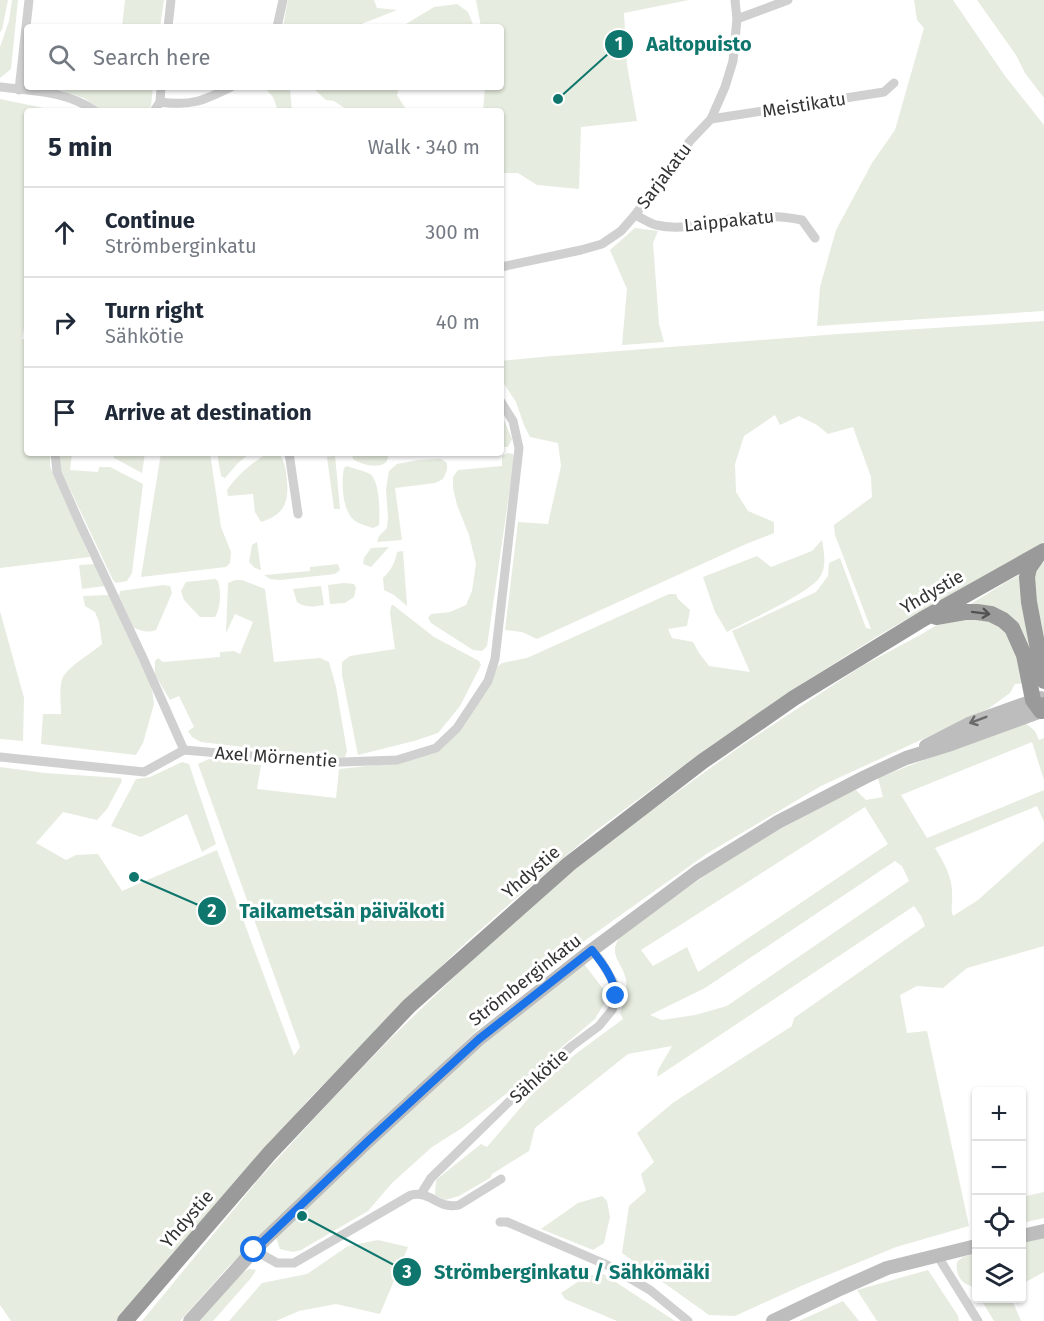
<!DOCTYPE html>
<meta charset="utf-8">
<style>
body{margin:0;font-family:"Fira Sans",sans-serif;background:#f6f6f7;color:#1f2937}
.controls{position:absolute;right:18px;bottom:18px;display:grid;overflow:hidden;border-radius:6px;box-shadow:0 2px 4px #0004}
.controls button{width:54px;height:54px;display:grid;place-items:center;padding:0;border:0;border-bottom:2px solid #e0e1e3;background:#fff;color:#1f2937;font:30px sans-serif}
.stop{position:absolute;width:18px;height:18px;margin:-14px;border:4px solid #1a73e8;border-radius:50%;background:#fff}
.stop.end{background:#1a73e8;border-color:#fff;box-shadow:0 2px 6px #0008}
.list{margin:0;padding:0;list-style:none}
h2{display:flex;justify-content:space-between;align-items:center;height:78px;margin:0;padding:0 24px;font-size:26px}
h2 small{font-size:20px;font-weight:400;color:#747a83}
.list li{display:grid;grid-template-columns:39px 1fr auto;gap:18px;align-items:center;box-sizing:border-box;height:90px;padding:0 24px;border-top:2px solid #e0e1e3}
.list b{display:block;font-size:22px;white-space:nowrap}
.list p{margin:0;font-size:20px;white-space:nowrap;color:#747a83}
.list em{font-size:20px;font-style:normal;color:#747a83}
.icon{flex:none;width:33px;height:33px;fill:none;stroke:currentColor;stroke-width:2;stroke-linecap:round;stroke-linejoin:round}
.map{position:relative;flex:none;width:1044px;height:1321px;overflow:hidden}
.search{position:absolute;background:#fff;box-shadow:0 2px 4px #0004;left:24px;top:24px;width:480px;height:66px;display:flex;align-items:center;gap:15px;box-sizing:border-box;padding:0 21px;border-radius:6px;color:#747a83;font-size:22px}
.panel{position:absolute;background:#fff;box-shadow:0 2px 4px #0004;left:24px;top:108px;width:480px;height:348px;border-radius:6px}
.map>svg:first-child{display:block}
.green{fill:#e6ecdf;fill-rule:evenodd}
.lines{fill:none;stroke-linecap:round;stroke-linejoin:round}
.street{stroke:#d0d0d0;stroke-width:9}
.secondary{stroke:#bdbdbd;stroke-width:14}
.highway{stroke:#9a9a9a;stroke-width:16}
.oneway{stroke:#525252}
.oneway2{stroke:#6a6a6a}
.route{stroke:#1a73e8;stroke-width:8}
.labels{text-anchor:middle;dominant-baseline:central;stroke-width:6;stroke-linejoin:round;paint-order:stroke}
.street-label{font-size:18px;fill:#333;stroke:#fff}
.leader{fill:none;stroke:#0f766e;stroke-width:2}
.callout-dot{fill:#0f766e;stroke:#fff;stroke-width:2}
.mark-label{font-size:18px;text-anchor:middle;font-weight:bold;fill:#fff}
.callout-label{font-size:20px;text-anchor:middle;font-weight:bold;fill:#0f766e;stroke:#fff;stroke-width:6;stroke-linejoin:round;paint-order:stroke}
</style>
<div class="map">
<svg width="1044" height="1321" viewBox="0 0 1044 1321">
<rect width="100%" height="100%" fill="#fff"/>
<g class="green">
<path d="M0,0H8L2,30L0,32Z"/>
<path d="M12,0H18L11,69L0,78V47L9,21Z"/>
<path d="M125,0H164L160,27H122Z"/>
<path d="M288,0H374L377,8L397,10L354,27H283Z"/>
<path d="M476,0H689L624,13L627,65L637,121L581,127L579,189L537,185L518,173H501V111H483L485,87H501V27H481Z"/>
<path d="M914,0H953L1005,76L1044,125V311L817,326L820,287L836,230L872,163L895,130L924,28L917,20Z"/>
<path d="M977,0H1044V98L1025,73L1016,55Z"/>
<path d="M457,4L468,12L474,27H401L434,7Z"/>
<path d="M50,87H153L151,106L147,111H103L84,98Z"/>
<path d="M264,87H288L290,89L292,111H274L277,108L273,97Z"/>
<path d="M312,87H399L397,95L407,111H349L334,101L326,100Z"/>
<path d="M0,99L44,108H61L66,111H27V315L26,316L22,339L27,340V453H50V466L90,557L0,568Z"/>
<path d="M635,228L658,231L653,243L659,324L664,342L622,345L627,289L610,250Z"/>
<path d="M1044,321V542L881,634L803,683L707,748L593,833L514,900L460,948L370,1037L308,1100L118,1321H11L0,1305V767L45,773L121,778L122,781L107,809L97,820L63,812L36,843L66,860L76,855L98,854L122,891L217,850L294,1056L300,1047L198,764L209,759L261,765L257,789L336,798L339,769L394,763L439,749L495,668L502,663L527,658L669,594H676L678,599L690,610L687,626L668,629L672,638L693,642L699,653L709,666L750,672L732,631L816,592L828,576L829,563L840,558L866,628L871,629L835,535L834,525L872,497L871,477L853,427L828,434L817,425L799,416L780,425L775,415L744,436L735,464L736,492L748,511L774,522V533L746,544L537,639L522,632L505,630L518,522L548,524L561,466L558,443L530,437L524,425L516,402L501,379V361L541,357L838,334Z"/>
<path d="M501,413L512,439L508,447H502L501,442Z"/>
<path d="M60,453H72L70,470L98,472L99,467H110L143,484L132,573L127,581L116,583L113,580L60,468Z"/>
<path d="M113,453H145L142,473L114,458Z"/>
<path d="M161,453H210L221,527L231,552L230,563L226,567L141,577Z"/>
<path d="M217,453H250L238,463L225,478L221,476Z"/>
<path d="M268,453H279C285,463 286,469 287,481C289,504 283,515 261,522L255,512L253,494L228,496L227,490C237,475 253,462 268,453Z"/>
<path d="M352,453H388C388,457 388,461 385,463C377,469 360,464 353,459Z"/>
<path d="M508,453L513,454L514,460L487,646L482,651L473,650L431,623L428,618L431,614L450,612L466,605L472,591L476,564L469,535L457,505L453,488V477L458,470L502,466V456Z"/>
<path d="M335,456L340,509H334L327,457Z"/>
<path d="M441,459L447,463V470L443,479L435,483L395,488L402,540L377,542L379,536L387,528L388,518L386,489L389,471L397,464L418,460Z"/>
<path d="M347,466C354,469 363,470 370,474C380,481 380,513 379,525L373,528C367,526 359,524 354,520C342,510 341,482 344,468Z"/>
<path d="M822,540C824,552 827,566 820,577C811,592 746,622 727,632L715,612L703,577L757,556L771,567L812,551Z"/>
<path d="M257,542L261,570L255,568L249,562L252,545Z"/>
<path d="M389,547L371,567L363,564L364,558L371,548Z"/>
<path d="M403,551L407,606L394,595L384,590L383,578C390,572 396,561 397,552Z"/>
<path d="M1044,562V681L1015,684L1010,693L988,709L821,786L708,853L580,944L492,1016L229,1266L180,1321H142L258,1180L333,1098L390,1039L480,952L565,877L648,813L741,746L862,666L922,634L1008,581Z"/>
<path d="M95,564L105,586L82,589L79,565Z"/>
<path d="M338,564L340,570L335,574L280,580L270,579L264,575L310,571V567Z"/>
<path d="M215,579L218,581C221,592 221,607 215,617H200L184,600L181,591L186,582Z"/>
<path d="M235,580H242L265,589L274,662L320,658L329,662L336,687L347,751L345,757L336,758L201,742L192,737L188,731L194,727L179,696L170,700L155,675V661L158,658L163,662L220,657V652L234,651L240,654L253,622L235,614L226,633L228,583Z"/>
<path d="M344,583L354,584L356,588L354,597L345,603L330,604L328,585Z"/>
<path d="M163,585L170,586L172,593L156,630C148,633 142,631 134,628L119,596L120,591Z"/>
<path d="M321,586L324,605C313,607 306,608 297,602L293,589Z"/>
<path d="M109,595L152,688L154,704L143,743L136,755L41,744L43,714H61C61,704 59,689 62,679C68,666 91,654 102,644L99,622L95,612L85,606L83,596Z"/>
<path d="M393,605L434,637L479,661L481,665L460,706L438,733L414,741L358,755L342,675V662L350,656L395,649L390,613L391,606Z"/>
<path d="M0,611L24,698L23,741L0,739Z"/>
<path d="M1023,721L1035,731L1039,740L1044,738V780L1032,742L901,795L927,838L1044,790V822L1037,806L935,848C943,861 952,876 952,892C953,901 950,908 953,916L978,900L1044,841V946L967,968L943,988L917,986L900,995L907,1033L927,1031L969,1226L896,1247L801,1286L735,1316L709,1315L622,1253L629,1206L646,1191L641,1174L654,1162L637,1133L674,1102L792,1026L794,1018L925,926L921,916L914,906L657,1077L658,1070L672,1046L628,1054L535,1128L529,1151L492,1174L490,1178L459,1196L445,1200L435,1195L436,1180L481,1144L487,1147L533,1093L573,1056L623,1019L620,1013C624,1003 627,991 626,980C623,962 606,955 621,936L707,874L764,838L847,793L856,790L866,800L883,797L878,778ZM865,807L888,844L698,972L687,947L653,966L641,950ZM895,861L902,866L909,881L727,1006L695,1015L662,1020L650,1015L705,988Z"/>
<path d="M182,762L189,764L216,844L202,852L187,814L141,837L111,826L136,779L150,777Z"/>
<path d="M584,964L604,990L605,1002L595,1019L506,1094L462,1128L432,1147L392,1183L368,1211L301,1250L293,1252L280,1249L276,1237L327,1187L445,1079L490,1039Z"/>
<path d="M1044,1192V1218L1022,1223V1197Z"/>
<path d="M602,1196L607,1201L610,1217L604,1243L593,1250L541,1229L578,1203Z"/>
<path d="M1044,1237V1272L1022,1284V1243Z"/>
<path d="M378,1240L408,1247L380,1314L336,1304L299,1311L276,1321H229L262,1283L307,1274L348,1246Z"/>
<path d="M976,1253V1287C962,1286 955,1275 957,1262L963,1257Z"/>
<path d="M249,1269L256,1270L251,1278L213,1321H196L238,1275Z"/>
<path d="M928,1270L958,1316L959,1321H877L857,1290Z"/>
<path d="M602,1273L675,1321H617L565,1299L561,1293L585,1277Z"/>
<path d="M980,1298L1004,1299L1013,1302L1021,1321H994Z"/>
<path d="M843,1301L859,1321H799Z"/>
</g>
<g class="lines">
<g class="street">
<path d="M737,19L788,0"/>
<path d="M168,27L171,0"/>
<path d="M277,27L283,0"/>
<path d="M0,87C33,91 67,91 95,111"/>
<path d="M19,90L29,0"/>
<path d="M160,102L161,87"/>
<path d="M154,111L160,102C192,106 203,101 231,87"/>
<path d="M711,119L884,92L894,83"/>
<path d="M635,215C642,218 649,223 656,225C682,231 706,223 731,219C755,215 778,215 802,220L815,238"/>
<path d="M501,267L581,250L602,244L621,231L635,215L690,141L711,119L725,87L733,61L737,19L735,0"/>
<path d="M55,453L57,472L80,524L143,658L184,750"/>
<path d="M289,453L298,514"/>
<path d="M0,757L144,772L184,750L266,757L315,763L397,760L436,748L457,728L488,681L495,659L519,448L513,421L501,402"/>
<path d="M421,1194L431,1178L519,1092L572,1046L599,1026L612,1010L616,996L615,985L601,961L592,950"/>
<path d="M500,1222H507L607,1265L650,1290L688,1321"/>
<path d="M254,1250L277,1263H294L411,1195C430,1190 439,1210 459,1205L501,1179"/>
<path d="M937,1255L978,1321"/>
</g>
<g class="secondary">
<path d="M926,746L971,723L1041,698"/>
<path d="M1022,1236L1044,1231"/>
<path d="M190,1321L254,1250L367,1142L479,1039L592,950L697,872L778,822L865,777L906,758L951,744L1044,710"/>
<path d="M773,1321L842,1288L887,1268L976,1246"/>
</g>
<g class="highway">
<path d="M1038,555L1029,568L1027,577L1029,602L1044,681"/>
<path d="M936,617L965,612H977L991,614L1003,620L1012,628L1024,655L1033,700L1041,711L1044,705"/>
<path d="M125,1321L269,1154L409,1006L569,864L703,761L794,698L923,619L1044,551"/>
</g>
</g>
<defs><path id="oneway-shaft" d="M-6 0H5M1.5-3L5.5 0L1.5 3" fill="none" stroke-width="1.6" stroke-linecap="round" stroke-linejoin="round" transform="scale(1.5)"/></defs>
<use class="oneway" href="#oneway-shaft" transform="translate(981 613) rotate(7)"/>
<use class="oneway2" href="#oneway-shaft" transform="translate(978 720) rotate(159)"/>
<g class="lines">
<path class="route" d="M254,1250L367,1142L479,1039L592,950C603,964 614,978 616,996"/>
</g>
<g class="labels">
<g class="street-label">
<text transform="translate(804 105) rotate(-9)">Meistikatu</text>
<text transform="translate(664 176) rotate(-53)">Sarjakatu</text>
<text transform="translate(729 221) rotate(-6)">Laippakatu</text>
<text transform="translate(932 592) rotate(-30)">Yhdystie</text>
<text transform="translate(276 757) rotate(4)">Axel Mörnentie</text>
<text transform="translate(531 872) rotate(-41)">Yhdystie</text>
<text transform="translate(525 980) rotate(-38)">Strömberginkatu</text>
<text transform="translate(539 1076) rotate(-42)">Sähkötie</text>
<text transform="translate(187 1219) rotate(-49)">Yhdystie</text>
</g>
</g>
<path class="leader" d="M558 99L619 44M134 877L212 911M302 1216L407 1272"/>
<g class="callout-dot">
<circle cx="558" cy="99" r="6"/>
<circle cx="134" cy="877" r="6"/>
<circle cx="302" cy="1216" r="6"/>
<circle cx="619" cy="44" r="15"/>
<circle cx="212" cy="911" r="15"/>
<circle cx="407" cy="1272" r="15"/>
</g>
<g class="mark-label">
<text x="619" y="50">1</text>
<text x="212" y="917">2</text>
<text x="407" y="1278">3</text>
</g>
<g class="callout-label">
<text x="699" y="51">Aaltopuisto</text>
<text x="342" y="918">Taikametsän päiväkoti</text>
<text x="572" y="1279">Strömberginkatu / Sähkömäki</text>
</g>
</svg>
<div class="controls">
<button>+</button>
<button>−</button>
<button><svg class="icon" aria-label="locate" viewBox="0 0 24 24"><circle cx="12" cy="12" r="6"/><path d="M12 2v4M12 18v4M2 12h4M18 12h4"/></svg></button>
<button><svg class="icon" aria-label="layers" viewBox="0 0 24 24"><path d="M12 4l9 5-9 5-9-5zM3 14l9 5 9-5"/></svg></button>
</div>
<div class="stop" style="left:254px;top:1250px"></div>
<div class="stop end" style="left:616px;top:996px"></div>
<div class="search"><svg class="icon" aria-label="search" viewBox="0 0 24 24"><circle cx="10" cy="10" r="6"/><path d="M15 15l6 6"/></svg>Search here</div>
<section class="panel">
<h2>5 min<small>Walk · 340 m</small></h2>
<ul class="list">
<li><svg class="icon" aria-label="ahead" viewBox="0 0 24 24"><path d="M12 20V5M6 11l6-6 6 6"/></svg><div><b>Continue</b><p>Strömberginkatu</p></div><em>300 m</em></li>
<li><svg class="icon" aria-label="right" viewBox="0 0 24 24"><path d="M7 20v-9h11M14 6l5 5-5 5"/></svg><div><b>Turn right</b><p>Sähkötie</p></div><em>40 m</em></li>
<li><svg class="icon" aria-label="arrive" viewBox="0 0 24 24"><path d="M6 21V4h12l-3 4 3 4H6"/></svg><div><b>Arrive at destination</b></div></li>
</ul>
</section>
</div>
